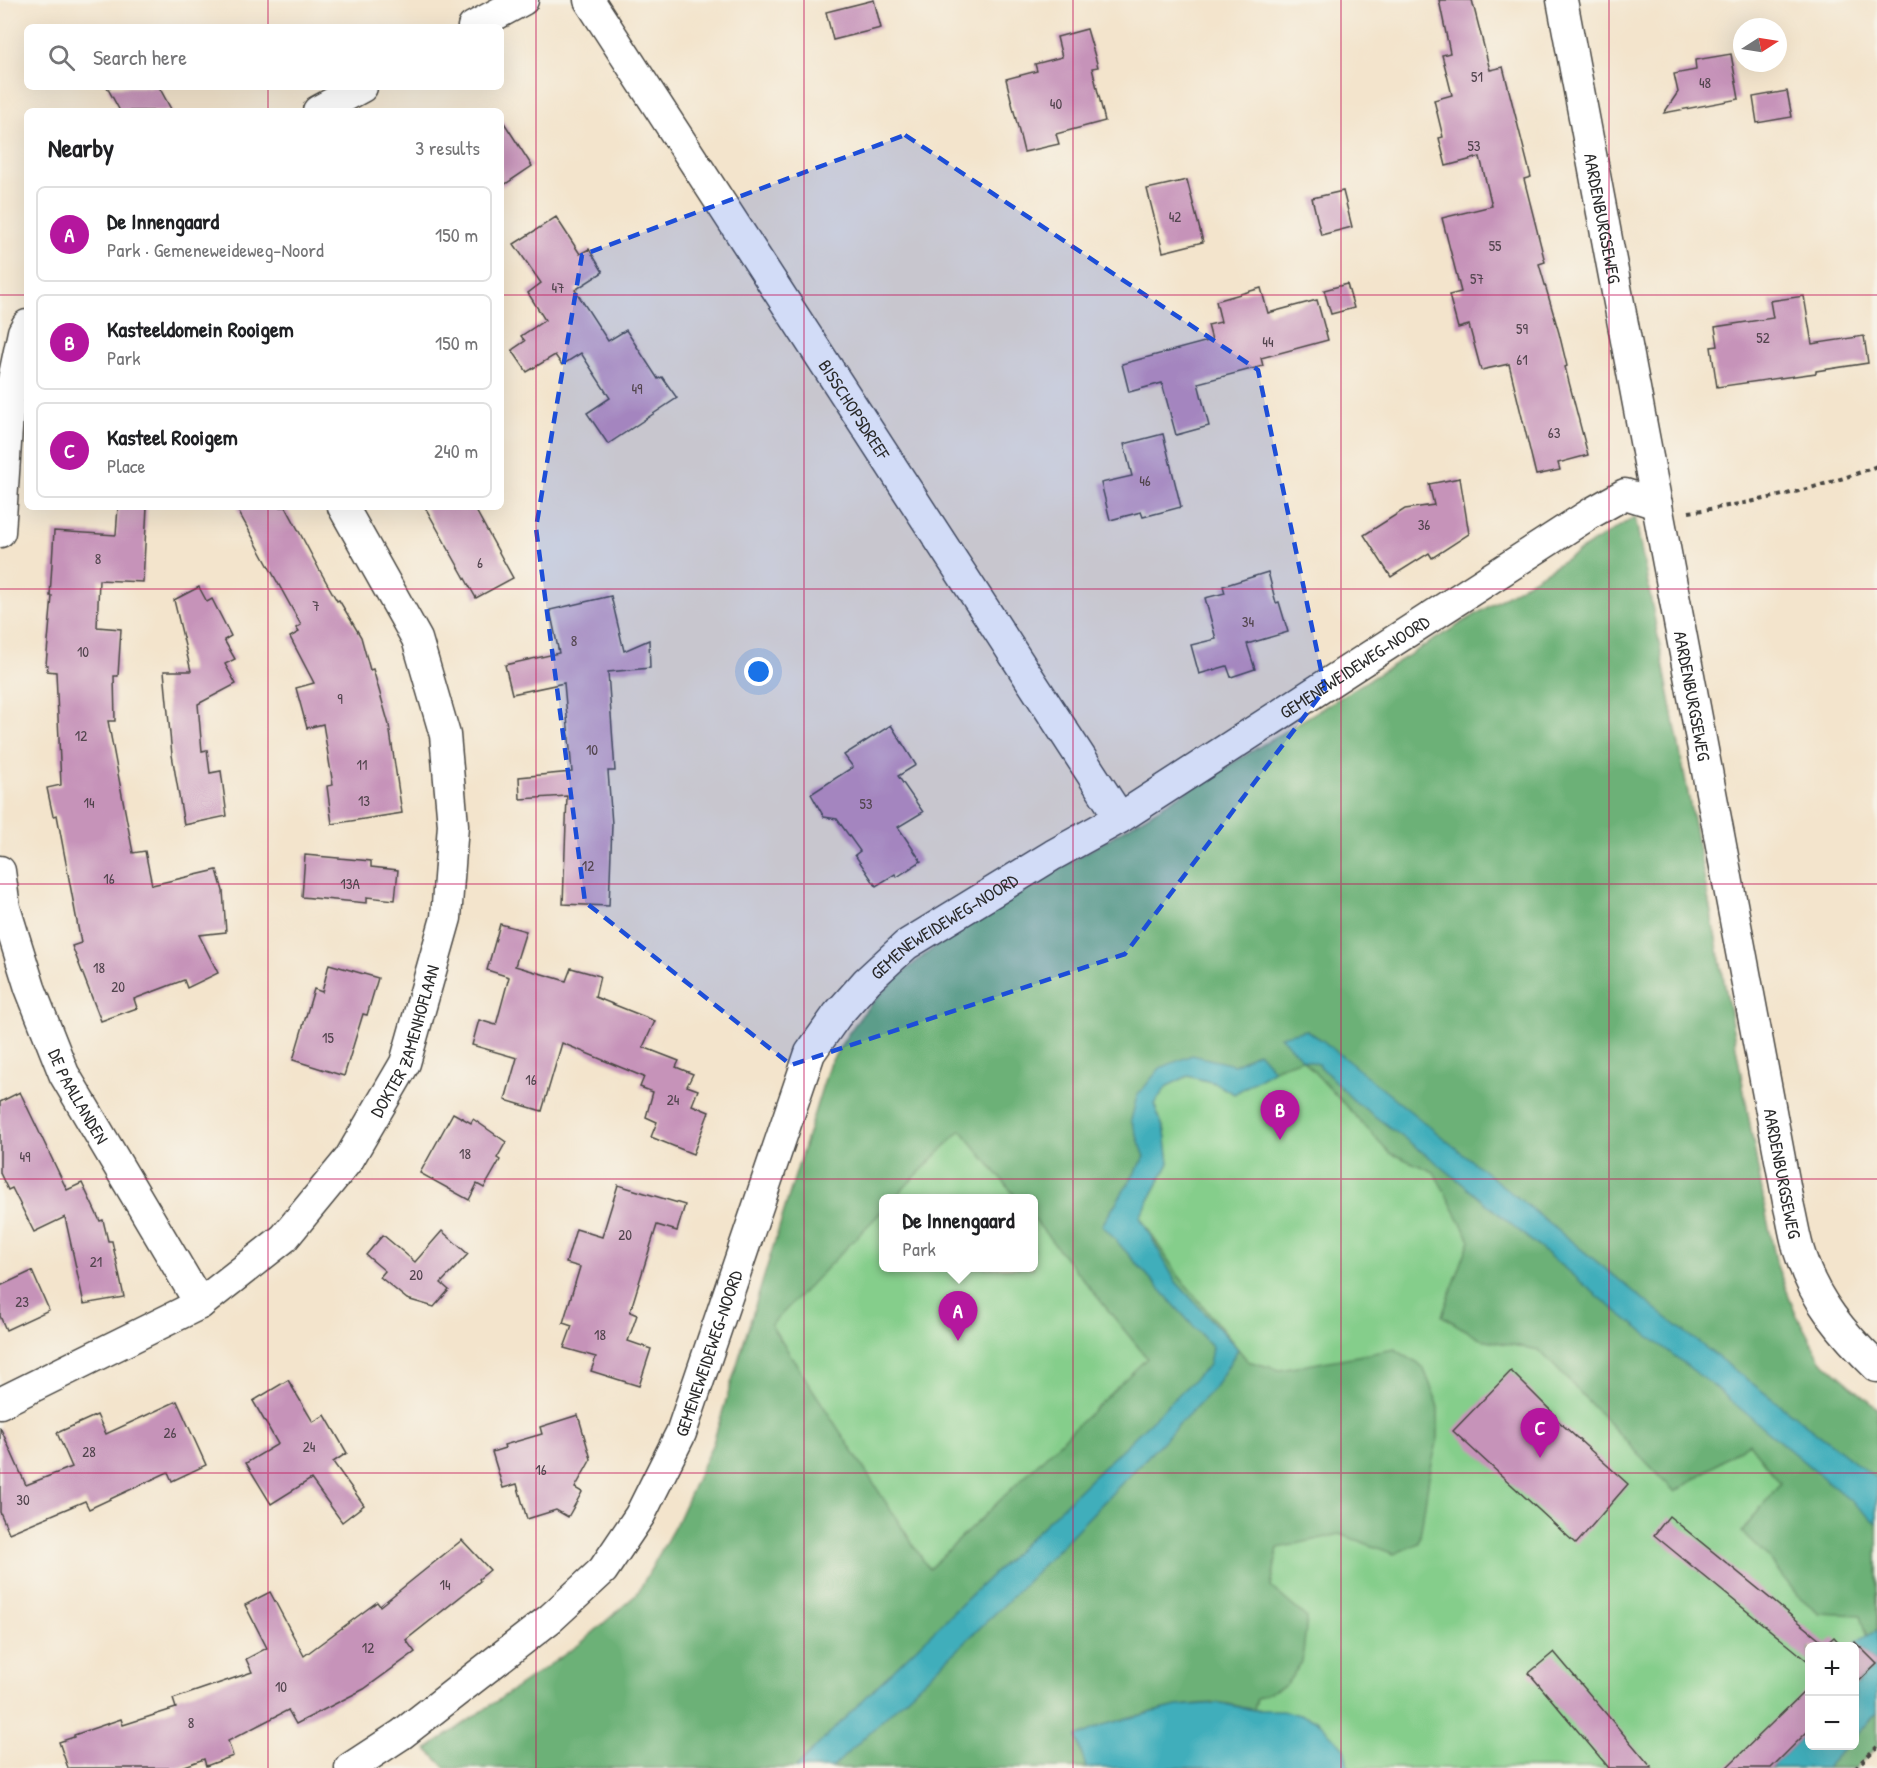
<!DOCTYPE html>
<meta charset="utf-8">
<style>
body{margin:0;font-family:"Patrick Hand",sans-serif;background:#f2f2f2;color:#202124}
.controls{position:absolute;right:18px;bottom:18px;display:grid;overflow:hidden;border-radius:9px;box-shadow:0 6px 24px #0002}
.controls button{width:54px;height:54px;display:grid;place-items:center;padding:0;border:0;border-bottom:2px solid #e0e0e0;background:#fff;color:#202124;font:30px sans-serif}
.compass{position:absolute;left:1733px;top:18px;width:54px;height:54px;border-radius:50%;background:#fff;box-shadow:0 6px 24px #0002;rotate:78deg}
.you{position:absolute;left:759px;top:672px;width:21px;height:21px;margin:-15px;border:4px solid #fff;border-radius:50%;background:#1a73e8;box-shadow:0 0 0 9px #1a73e833}
.badge{display:grid;place-items:center;width:39px;height:39px;border-radius:50%;background:#b5179e;color:#fff;font-size:20px;font-weight:700}
.pin{position:absolute;translate:-50% -50px;filter:drop-shadow(0 2px 3px #0008)}
.pin::after{content:'';position:absolute;top:32px;width:21px;height:18px;background:inherit;clip-path:polygon(0 0,100% 0,50% 100%)}
.popup{position:absolute;left:879px;top:1194px;width:159px;height:78px;box-sizing:border-box;display:grid;place-content:center;border-radius:9px;background:#fff;filter:drop-shadow(0 2px 4px #0005);font-size:20px;white-space:nowrap;color:#757577}
.popup b{font-size:22px;color:#202124}
.popup::after{content:'';position:absolute;left:50%;top:100%;margin-left:-12px;border:12px solid transparent;border-top-color:#fff}
.list{margin:0;padding:0;list-style:none}
h2{display:flex;justify-content:space-between;align-items:center;height:78px;margin:0;padding:0 24px;font-size:26px}
h2 small{font-size:20px;font-weight:400;color:#757577}
.list li{display:grid;grid-template-columns:39px 1fr auto;gap:18px;align-items:center;box-sizing:border-box;height:96px;margin:0 12px 12px;padding:0 12px;border:2px solid #e0e0e0;border-radius:9px}
.list b{display:block;font-size:22px;white-space:nowrap}
.list p{margin:0;font-size:20px;white-space:nowrap;color:#757577}
.list em{font-size:20px;font-style:normal;color:#757577}
.icon{flex:none;width:33px;height:33px;fill:none;stroke:currentColor;stroke-width:2;stroke-linecap:round;stroke-linejoin:round}
.map{position:relative;flex:none;width:1877px;height:1768px;overflow:hidden}
.search{position:absolute;background:#fff;box-shadow:0 6px 24px #0002;left:24px;top:24px;width:480px;height:66px;display:flex;align-items:center;gap:15px;box-sizing:border-box;padding:0 21px;border-radius:9px;color:#757577;font-size:22px}
.panel{position:absolute;background:#fff;box-shadow:0 6px 24px #0002;left:24px;top:108px;width:480px;height:402px;border-radius:9px}
.map>svg:first-child{display:block}
.green{fill:#85ce8b;stroke:#587c5b;stroke-width:1.5;fill-rule:evenodd}
.forest{fill:#6cb177;stroke:#4c6e51;stroke-width:1.5;fill-rule:evenodd}
.water{fill:#3faebb;stroke:#356c73;stroke-width:1.5}
.building{fill:#c693b9}
.lines{fill:none;stroke-linecap:round;stroke-linejoin:round}
.street-casing{stroke:#494743;stroke-width:33}
.path{stroke:#494743;stroke-width:4;stroke-dasharray:4.5 4.5;stroke-linecap:butt}
.street{stroke:#fff;stroke-width:30}
.marked{fill:#1d4ed8;fill-opacity:0.2;stroke:#1d4ed8;stroke-width:4.5;stroke-dasharray:12 8;stroke-linejoin:round}
.grid{fill:none;stroke:#c2185b;stroke-width:1.5;stroke-opacity:0.55}
.labels{text-anchor:middle;dominant-baseline:central;stroke-width:4.5;stroke-linejoin:round;paint-order:stroke}
.number-label{font-size:15px;fill:#52454e}
.street-label{font-size:18px;fill:#2b2b2b;stroke:#f7f3e8}
</style>
<div class="map">
<svg width="1877" height="1768" viewBox="0 0 1877 1768">
<rect width="100%" height="100%" fill="#f7f3e8"/>
<filter id="ink" filterUnits="userSpaceOnUse"><feTurbulence type="fractalNoise" baseFrequency=".0167" numOctaves="2"/><feDisplacementMap in="SourceGraphic" scale="12" xChannelSelector="R" yChannelSelector="G"/><feConvolveMatrix kernelMatrix="1 2 1 2 8 2 1 2 1" color-interpolation-filters="sRGB"/></filter>
<filter id="wash" filterUnits="userSpaceOnUse"><feTurbulence type="fractalNoise" baseFrequency=".008" numOctaves="4" result="noise"/><feDisplacementMap in="SourceGraphic" scale="24" xChannelSelector="R" yChannelSelector="G"/><feGaussianBlur stdDeviation="1.35" result="paint"/><feColorMatrix in="noise" values="0 0 0 0 0 0 0 0 0 0 0 0 0 0 0 0 0 1.4 0 .05"/><feComposite in="paint" operator="in"/></filter>
<g filter="url(#wash)">
<rect width="100%" height="100%" fill="#f3e4cc"/>
<path class="green" d="M1635,517L1727,997L1766,1214L1777,1266L1796,1314L1821,1360L1877,1408V1747L1855,1768H446L427,1749L580,1644L637,1594L676,1524L713,1443L829,1065C836,1054 843,1041 851,1030C877,992 913,963 950,936ZM883,1198H1033V1268H883ZM1810,1646H1854V1746H1810Z"/>
<path class="forest" d="M1635,517L1727,997L1766,1214L1777,1266L1796,1314L1821,1360L1877,1408V1747L1855,1768H1767L1809,1728L1810,1746H1854L1855,1685L1877,1664L1861,1615L1819,1613L1797,1595L1766,1555L1742,1532L1780,1483L1749,1443L1675,1492L1539,1350L1480,1339L1442,1316L1470,1240L1434,1172L1390,1153L1302,1059L1278,1067L1234,1094L1215,1083L1188,1076L1167,1086L1154,1104L1165,1132L1169,1163L1140,1217L1178,1275L1248,1361L1280,1370L1395,1349L1423,1367L1438,1404V1438L1429,1477L1419,1543L1394,1554L1340,1534L1278,1548L1271,1587L1307,1618L1302,1662L1286,1685L1257,1698L1254,1710C1243,1708 1229,1703 1218,1703C1168,1703 1123,1720 1077,1737L1086,1768H446L427,1749L580,1644L637,1594L676,1524L713,1443L829,1065C836,1054 843,1041 851,1030C877,992 913,963 950,936ZM961,1130L1017,1198H1033V1218L1147,1358L929,1569L771,1325L883,1210V1198H894Z"/>
<g class="water">
<path d="M1306,1030L1322,1040L1664,1316L1877,1479V1523L1717,1389L1610,1306L1437,1163L1353,1100L1318,1064L1302,1059L1280,1036Z"/>
<path d="M1258,1052L1274,1070L1234,1094L1215,1083L1188,1076L1167,1086L1154,1104L1165,1132L1169,1163L1140,1217L1176,1282L1238,1349L1215,1387L1004,1605L832,1768H795L884,1679L1209,1365L1212,1347L1102,1225L1145,1157L1131,1120L1137,1096L1160,1068L1192,1055L1234,1065Z"/>
<path d="M1877,1631V1713L1855,1737V1686L1877,1664L1855,1642Z"/>
<path d="M1220,1703L1254,1710H1282L1317,1720L1345,1749L1348,1768H1086L1077,1737L1103,1725L1177,1706Z"/>
<path d="M1809,1730L1810,1746H1846L1825,1768H1771Z"/>
</g>
<g id="blocks">
<g class="building">
<path d="M874,0L881,28L833,40L826,12Z"/>
<path d="M1439,0H1472L1490,70L1503,67L1531,177L1524,179L1545,262L1539,264L1559,333L1567,366L1565,367L1588,455L1558,463L1560,470L1536,475L1509,364L1481,370L1469,325L1458,328L1449,295L1461,292L1442,218L1492,206L1480,157L1446,166L1439,138L1443,137L1434,100L1452,95L1442,55L1450,53Z"/>
<path d="M1087,29L1098,67L1092,68L1105,121L1056,134L1059,144L1024,152L1006,79L1037,71L1035,64L1062,57L1057,37Z"/>
<path d="M1731,54L1739,99L1664,113L1678,92L1674,74L1696,70L1695,60Z"/>
<path d="M107,87H159L172,111H120Z"/>
<path d="M1787,91L1792,117L1757,123L1753,97Z"/>
<path d="M501,118L532,166L501,187Z"/>
<path d="M1187,180L1203,242L1163,252L1147,189Z"/>
<path d="M1343,191L1352,227L1321,235L1312,198Z"/>
<path d="M556,217L580,254L589,249L603,272L575,290L608,341L626,330L658,379L662,377L677,398L608,444L587,413L610,398L581,353L562,365L555,355L527,372L512,350L525,341L521,336L545,320L528,293L541,283L514,244Z"/>
<path d="M1347,284L1354,308L1331,314L1324,290Z"/>
<path d="M1261,288L1268,313L1317,300L1328,340L1261,358L1263,366L1198,383L1209,426L1176,435L1162,383L1129,392L1122,364L1212,340L1208,325L1221,322L1216,301Z"/>
<path d="M1804,296L1812,344L1864,336L1868,363L1816,371V373L1717,387L1711,347L1718,346L1715,327L1773,318L1770,301Z"/>
<path d="M1163,434L1181,507L1143,517L1141,512L1110,520L1101,483L1132,476L1124,444Z"/>
<path d="M1460,478L1469,534L1432,558L1429,553L1391,577L1364,535L1405,509L1434,505L1429,484Z"/>
<path d="M118,507H147L143,582L99,580L97,627L121,629L118,676H114L115,721H108L133,853L145,851L152,885L217,870L223,891L226,932L199,935L218,973L187,988L184,980L134,999L137,1008L101,1021L72,946L81,943L57,815L53,816L47,788L61,785L56,672L47,671L48,665H46L52,596H50L54,531L116,535Z"/>
<path d="M236,507H286L319,569L337,601L339,600L361,637L370,670L373,669L389,725L402,813L332,824L327,786L333,785L323,724L307,728L296,688L314,683L290,637L299,632L296,628L301,625Z"/>
<path d="M425,507H474L513,578L476,598Z"/>
<path d="M1268,572L1276,603L1279,602L1288,632L1247,644L1255,669L1231,677L1227,666L1199,674L1191,645L1216,639L1205,598L1225,593L1223,586Z"/>
<path d="M199,587L207,602L212,599L231,636L224,640L235,659L225,664L236,684L198,704L202,751L207,750L210,773L221,771L227,816L184,825L172,755L164,671H191L174,600Z"/>
<path d="M611,596L624,651L649,640L650,668L608,672L615,771H608L612,824L609,906L563,904L567,796L520,799L519,777L572,772L564,683L512,694L505,665L559,653L550,610Z"/>
<path d="M891,725L916,765L898,776L923,812L898,827L921,861L897,877L895,874L876,886L855,855L860,851L837,819L824,817L811,794L853,767L844,755Z"/>
<path d="M305,855L371,861V867L398,870L395,900L367,897V903L302,897Z"/>
<path d="M500,924L526,931L515,966L566,981L571,968L600,976L595,997L655,1021L643,1047L679,1061L676,1067L693,1074L687,1086L698,1090L692,1105L709,1112L693,1154L651,1137L657,1122L646,1117L653,1092L640,1087L644,1077L562,1043L542,1111L505,1100L517,1058L472,1045L479,1020L496,1025L509,977L487,970Z"/>
<path d="M329,964L378,978L367,1015L363,1014L344,1076L293,1060L314,989L322,992Z"/>
<path d="M20,1092L67,1190L82,1183L100,1221L103,1220L108,1241H112L124,1297L84,1304L65,1217L34,1232L12,1188L8,1190L0,1173V1102Z"/>
<path d="M453,1113L471,1123L473,1119L506,1142L497,1158L500,1160L484,1188L477,1184L469,1200L420,1173Z"/>
<path d="M618,1185L685,1205L677,1231L657,1225L630,1312L637,1315L628,1341L651,1349L639,1386L591,1371L596,1357L564,1348L572,1326L563,1323L580,1267L566,1263L576,1229L602,1237Z"/>
<path d="M442,1231L468,1254L441,1283L449,1290L434,1307L407,1299L380,1277L385,1271L366,1255L383,1235L415,1262Z"/>
<path d="M32,1271L49,1310L6,1330L0,1316V1286Z"/>
<path d="M1511,1371L1556,1416L1555,1418L1628,1484L1576,1544L1453,1431Z"/>
<path d="M288,1380L313,1422L325,1415L347,1453L333,1462L364,1505L342,1522L311,1479L271,1504L246,1463L278,1444L253,1401Z"/>
<path d="M177,1401L206,1465L172,1481L168,1472L89,1509L85,1501L9,1533L0,1512V1427L26,1485L72,1467L57,1433L97,1415L106,1434Z"/>
<path d="M578,1415L591,1459L575,1488L582,1492L568,1517L556,1510L527,1519L517,1484L503,1488L492,1452L505,1448L504,1445L542,1434L540,1427Z"/>
<path d="M1669,1516L1826,1644L1834,1637L1843,1647H1809V1662L1654,1535Z"/>
<path d="M462,1540L490,1570L479,1579L480,1581L406,1640L415,1652L364,1689L296,1724L288,1710L228,1741L233,1756L206,1766L204,1759L178,1768H68L59,1742L74,1737V1735L121,1719L123,1725L176,1708L173,1699L252,1672L246,1659L267,1648L245,1605L270,1592L304,1656L377,1602L380,1606Z"/>
<path d="M1855,1642L1877,1664L1854,1686V1647H1851Z"/>
<path d="M1554,1652L1652,1768H1609L1529,1673Z"/>
<path d="M1809,1687V1730L1771,1768H1726Z"/>
</g>
</g>
</g>
<g filter="url(#ink)">
<use href="#blocks" fill-opacity="0" stroke="#494743" stroke-width="1.5"/>
<g class="lines">
<g class="street-casing">
<g id="street">
<path id="s1" d="M589,0L1120,818"/>
<path id="s2" d="M1562,0L1789,1207C1793,1223 1795,1241 1801,1257C1815,1301 1844,1335 1877,1367"/>
<path d="M473,27L523,0"/>
<path d="M318,111L362,87"/>
<path d="M0,532L9,399L23,332L27,325"/>
<path id="s3" d="M0,871L5,908L30,988L64,1074L200,1304"/>
<path id="s4" d="M0,1403L200,1304L284,1238L349,1159L405,1063L446,918L453,825L445,735L417,639L343,507"/>
<path id="s5" d="M350,1768L402,1734L551,1618L603,1570L640,1515L681,1433L810,1053L837,1015L867,981L906,945L1053,855L1120,818L1593,512L1625,494L1657,504"/>
</g>
</g>
<g class="path">
<path d="M1689,512C1753,503 1816,490 1877,466"/>
<path d="M1855,1768L1877,1747"/>
</g>
<use href="#street" class="street"/>
</g>
</g>
<path class="marked" d="M905,135L1258,370L1325,689L1125,954L791,1065L585,902L536,528L582,255Z"/>
<path class="grid" d="M268,0V27M536,0V1768M804,0V1768M1073,0V1768M1341,0V1768M1609,0V1768M268,87V111M0,295H27M501,295H1877M268,507V1768M0,589H1877M0,884H1877M0,1179H1877M0,1473H1877"/>
<g class="labels">
<g class="number-label">
<text x="1477" y="76">51</text>
<text x="1705" y="82">48</text>
<text x="1056" y="103">40</text>
<text x="1474" y="145">53</text>
<text x="1175" y="216">42</text>
<text x="1495" y="245">55</text>
<text x="1477" y="278">57</text>
<text x="558" y="287">47</text>
<text x="1522" y="328">59</text>
<text x="1763" y="337">52</text>
<text x="1268" y="341">44</text>
<text x="1522" y="359">61</text>
<text x="637" y="388">49</text>
<text x="1554" y="432">63</text>
<text x="1145" y="480">46</text>
<text x="1424" y="524">36</text>
<text x="98" y="558">8</text>
<text x="480" y="562">6</text>
<text x="316" y="605">7</text>
<text x="1248" y="621">34</text>
<text x="574" y="640">8</text>
<text x="83" y="651">10</text>
<text x="340" y="698">9</text>
<text x="81" y="735">12</text>
<text x="592" y="749">10</text>
<text x="362" y="764">11</text>
<text x="364" y="800">13</text>
<text x="89" y="802">14</text>
<text x="866" y="803">53</text>
<text x="588" y="865">12</text>
<text x="109" y="878">16</text>
<text x="350" y="883">13A</text>
<text x="99" y="967">18</text>
<text x="118" y="986">20</text>
<text x="328" y="1037">15</text>
<text x="531" y="1079">16</text>
<text x="673" y="1099">24</text>
<text x="465" y="1153">18</text>
<text x="25" y="1156">49</text>
<text x="625" y="1234">20</text>
<text x="96" y="1261">21</text>
<text x="416" y="1274">20</text>
<text x="22" y="1301">23</text>
<text x="600" y="1334">18</text>
<text x="170" y="1432">26</text>
<text x="309" y="1446">24</text>
<text x="89" y="1451">28</text>
<text x="541" y="1469">16</text>
<text x="23" y="1499">30</text>
<text x="445" y="1584">14</text>
<text x="368" y="1647">12</text>
<text x="281" y="1686">10</text>
<text x="191" y="1722">8</text>
</g>
<g class="street-label">
<text stroke="none"><textPath href="#s2" startOffset="222">AARDENBURGSEWEG</textPath></text>
<text stroke="none"><textPath href="#s1" startOffset="488">BISSCHOPSDREEF</textPath></text>
<text stroke="none"><textPath href="#s5" startOffset="1554">GEMENEWEIDEWEG-NOORD</textPath></text>
<text stroke="none"><textPath href="#s2" startOffset="708">AARDENBURGSEWEG</textPath></text>
<text stroke="none"><textPath href="#s5" startOffset="1068">GEMENEWEIDEWEG-NOORD</textPath></text>
<text stroke="none"><textPath href="#s4" startOffset="564">DOKTER ZAMENHOFLAAN</textPath></text>
<text stroke="none"><textPath href="#s3" startOffset="240">DE PAALLANDEN</textPath></text>
<text stroke="none"><textPath href="#s2" startOffset="1194">AARDENBURGSEWEG</textPath></text>
<text stroke="none"><textPath href="#s5" startOffset="564">GEMENEWEIDEWEG-NOORD</textPath></text>
</g>
</g>
</svg>
<div class="controls">
<button>+</button>
<button>−</button>
</div>
<svg class="compass" viewBox="-18 -18 36 36"><path d="M0-13l5 13h-10z" fill="#e53935"/><path d="M0 13l5-13h-10z" fill="#757577"/></svg>
<div class="you"></div>
<div class="pin badge" style="left:958px;top:1341px">A</div>
<div class="popup"><b>De Innengaard</b>Park</div>
<div class="pin badge" style="left:1280px;top:1140px">B</div>
<div class="pin badge" style="left:1540px;top:1458px">C</div>
<div class="search"><svg class="icon" aria-label="search" viewBox="0 0 24 24"><circle cx="10" cy="10" r="6"/><path d="M15 15l6 6"/></svg>Search here</div>
<section class="panel">
<h2>Nearby<small>3 results</small></h2>
<ul class="list">
<li><span class="badge">A</span><div><b>De Innengaard</b><p>Park · Gemeneweideweg-Noord</p></div><em>150 m</em></li>
<li><span class="badge">B</span><div><b>Kasteeldomein Rooigem</b><p>Park</p></div><em>150 m</em></li>
<li><span class="badge">C</span><div><b>Kasteel Rooigem</b><p>Place</p></div><em>240 m</em></li>
</ul>
</section>
</div>
